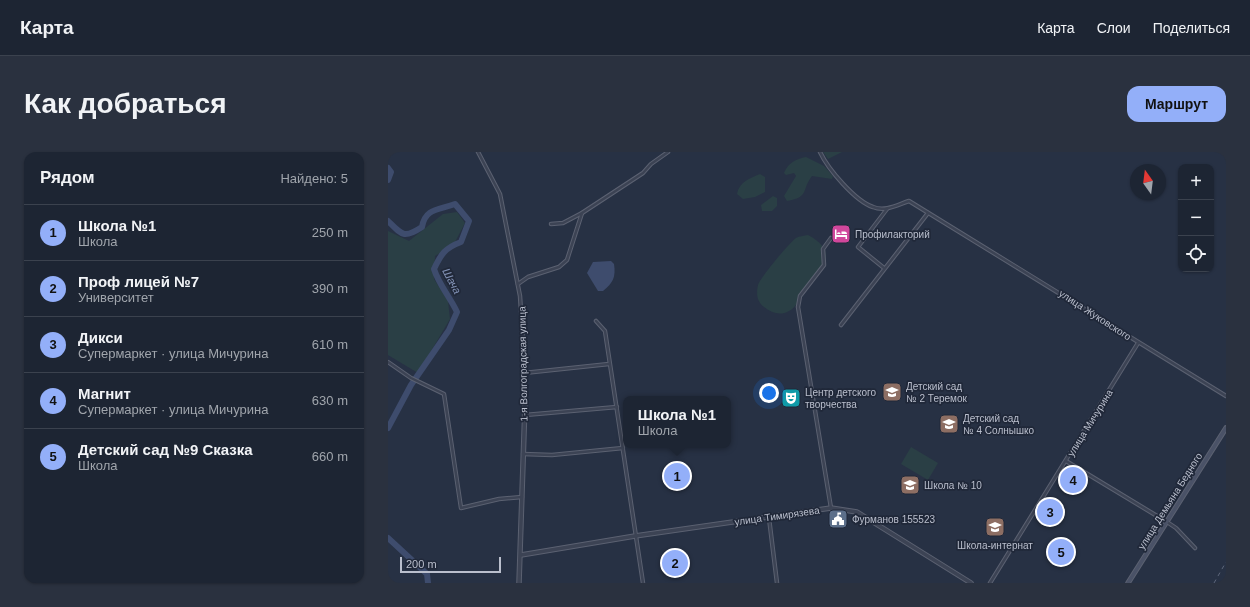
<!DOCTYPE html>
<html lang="ru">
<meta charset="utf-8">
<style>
body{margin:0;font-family:Arial,sans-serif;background:#2a313f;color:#f1f3f6}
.controls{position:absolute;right:12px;top:12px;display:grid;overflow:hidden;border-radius:8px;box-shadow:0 1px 3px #0004}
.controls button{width:36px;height:36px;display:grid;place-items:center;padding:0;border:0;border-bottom:1px solid #3b424e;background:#1d2533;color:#f1f3f6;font:20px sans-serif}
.compass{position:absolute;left:742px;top:12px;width:36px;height:36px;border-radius:50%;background:#1d2533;box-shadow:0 1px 3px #0004;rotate:346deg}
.scale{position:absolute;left:12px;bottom:10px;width:101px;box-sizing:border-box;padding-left:4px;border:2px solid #babfcd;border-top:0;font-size:11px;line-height:14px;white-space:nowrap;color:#babfcd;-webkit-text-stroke:3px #202839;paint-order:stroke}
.you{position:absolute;left:381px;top:241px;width:14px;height:14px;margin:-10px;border:3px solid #fff;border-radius:50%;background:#1a73e8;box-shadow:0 0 0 6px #1a73e833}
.badge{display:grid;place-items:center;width:26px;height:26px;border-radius:50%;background:#93aff9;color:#111;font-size:13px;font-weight:700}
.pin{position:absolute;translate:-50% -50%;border:2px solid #fff;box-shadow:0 1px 4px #0006}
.popup{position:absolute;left:235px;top:244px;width:108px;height:52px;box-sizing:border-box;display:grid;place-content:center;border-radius:8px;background:#1d2533;filter:drop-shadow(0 1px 3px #0005);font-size:13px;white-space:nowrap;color:#a0a5ac}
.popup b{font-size:15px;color:#f1f3f6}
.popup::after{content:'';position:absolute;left:50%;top:100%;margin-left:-8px;border:8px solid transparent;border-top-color:#1d2533}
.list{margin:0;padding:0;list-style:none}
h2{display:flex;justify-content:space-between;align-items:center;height:52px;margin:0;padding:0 16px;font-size:17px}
h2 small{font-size:13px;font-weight:400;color:#a0a5ac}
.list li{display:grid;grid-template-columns:26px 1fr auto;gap:12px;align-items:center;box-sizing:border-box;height:56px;padding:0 16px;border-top:1px solid #3b424e}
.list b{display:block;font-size:15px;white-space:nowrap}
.list p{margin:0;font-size:13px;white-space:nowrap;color:#a0a5ac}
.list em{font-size:13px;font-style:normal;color:#a0a5ac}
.icon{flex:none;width:22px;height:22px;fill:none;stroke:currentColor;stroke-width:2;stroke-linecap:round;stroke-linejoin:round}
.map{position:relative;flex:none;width:838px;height:431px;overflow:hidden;border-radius:12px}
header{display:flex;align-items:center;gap:24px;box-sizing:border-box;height:56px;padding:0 20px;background:#1d2533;border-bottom:1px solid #3b424e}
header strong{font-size:19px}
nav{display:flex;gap:22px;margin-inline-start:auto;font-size:14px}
.intro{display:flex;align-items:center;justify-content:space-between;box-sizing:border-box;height:96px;padding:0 24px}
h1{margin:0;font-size:28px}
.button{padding:10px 18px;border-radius:12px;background:#93aff9;color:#111;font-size:14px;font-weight:700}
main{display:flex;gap:24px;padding:0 24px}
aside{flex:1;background:#1d2533;border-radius:12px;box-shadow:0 1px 3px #0004}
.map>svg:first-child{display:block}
.green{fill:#2a3f45}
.water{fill:#3e4c6d}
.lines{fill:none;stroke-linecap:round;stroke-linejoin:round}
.river{stroke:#3e4c6d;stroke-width:6}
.minor-casing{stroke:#5b6171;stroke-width:4.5}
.tertiary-casing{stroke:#5b6171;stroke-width:5.5}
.secondary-casing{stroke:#5b6171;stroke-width:5.5}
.minor{stroke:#3c4354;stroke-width:2.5}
.tertiary{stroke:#3c4354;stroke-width:3.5}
.secondary{stroke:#4a5267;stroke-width:3.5}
.rail{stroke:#5e677b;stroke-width:1;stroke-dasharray:4 4;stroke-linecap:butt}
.labels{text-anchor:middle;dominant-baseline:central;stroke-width:3.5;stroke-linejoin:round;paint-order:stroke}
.poi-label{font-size:10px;fill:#babfcd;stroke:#202839;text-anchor:start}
.street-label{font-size:10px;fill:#babfcd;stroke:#202839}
.water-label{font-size:11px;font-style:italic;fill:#8191b4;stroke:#202839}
</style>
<header>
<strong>Карта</strong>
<nav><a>Карта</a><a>Слои</a><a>Поделиться</a></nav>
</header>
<div class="intro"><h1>Как добраться</h1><a class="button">Маршрут</a></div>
<main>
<aside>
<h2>Рядом<small>Найдено: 5</small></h2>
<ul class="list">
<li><span class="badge">1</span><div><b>Школа №1</b><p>Школа</p></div><em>250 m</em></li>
<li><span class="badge">2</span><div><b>Проф лицей №7</b><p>Университет</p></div><em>390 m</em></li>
<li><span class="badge">3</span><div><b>Дикси</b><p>Супермаркет · улица Мичурина</p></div><em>610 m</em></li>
<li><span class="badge">4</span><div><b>Магнит</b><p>Супермаркет · улица Мичурина</p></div><em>630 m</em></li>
<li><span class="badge">5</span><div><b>Детский сад №9 Сказка</b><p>Школа</p></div><em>660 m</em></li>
</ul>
</aside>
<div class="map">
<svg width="838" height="431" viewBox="0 0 838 431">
<rect width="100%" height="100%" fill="#273144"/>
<g class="green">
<path d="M435,0H454L440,7Z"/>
<path d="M418,5L436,14L445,24L444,27L424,24C413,38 422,45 399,49L396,44L408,24L406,21L398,23L396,21C400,11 408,7 418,5Z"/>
<path d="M372,22L377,25V40L367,45L355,47L349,42C351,30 362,26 372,22Z"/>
<path d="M385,44L389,46V54L384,59H374L373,53Z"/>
<path d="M69,60L77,71L66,92L47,104L46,127L60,149L62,167L30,221L0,203V79L21,89L55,62Z"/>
<path d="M420,83C452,100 435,117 418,138C414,144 408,156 401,159C392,164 384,161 376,155C369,150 368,142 370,133C372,126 401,91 408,86C411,84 416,84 420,83Z"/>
<path d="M523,295L550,311L540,328L513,312Z"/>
</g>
<path class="water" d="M223,109L226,112C228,125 225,131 215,139H210L199,121L205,110Z"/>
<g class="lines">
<g class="river">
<path d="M0,16L3,20L0,28"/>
<path d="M0,69C14,83 16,87 34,75C37,56 51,58 67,52L81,69L73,90C57,96 53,102 46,117C51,133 62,145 69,160L61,178L23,233L0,276"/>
<path d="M0,386L39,422L40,431"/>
</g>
<g class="minor-casing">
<g id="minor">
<path d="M90,0L112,42L132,144L135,190"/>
<path d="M432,0C440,17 467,49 485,55C497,60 509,53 521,49L838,244"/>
<path d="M163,72L175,71L194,61L255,21L263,12L280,0"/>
<path d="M443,86L435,97L436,113L412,144L410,155L443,356"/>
<path d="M496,116L470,95L499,57"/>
<path d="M130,132L140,125L171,115L179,108L194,61"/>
<path d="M208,169L217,179L255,431"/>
<path d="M453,173L540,61"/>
<path d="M0,210L23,226L56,242L73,356L111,347L134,345"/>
<path d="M136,221L221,212"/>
<path d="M137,263L229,255"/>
<path d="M135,302L164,303L235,296"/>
<path d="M678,309L779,370L788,376L807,396"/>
<path d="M381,366L389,431"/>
<path d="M602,431L750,191"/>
</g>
</g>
<g class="tertiary-casing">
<g id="tertiary">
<path d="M133,403L247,384L443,356L469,360L583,431"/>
<path d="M131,431L137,252L135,190"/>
</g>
</g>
<g class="secondary-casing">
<path id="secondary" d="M740,431L838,276"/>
</g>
<use href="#minor" class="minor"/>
<use href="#tertiary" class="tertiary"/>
<use href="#secondary" class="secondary"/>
<path class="rail" d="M826,431L838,410"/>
</g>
<defs>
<g id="hotel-square" transform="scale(1)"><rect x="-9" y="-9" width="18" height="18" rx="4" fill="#d1479c" stroke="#202839"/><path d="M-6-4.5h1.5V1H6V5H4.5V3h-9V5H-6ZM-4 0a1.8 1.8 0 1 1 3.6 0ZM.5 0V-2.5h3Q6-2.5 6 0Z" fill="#fff"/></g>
<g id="school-square" transform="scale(1)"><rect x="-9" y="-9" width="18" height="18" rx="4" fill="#8d6e63" stroke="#202839"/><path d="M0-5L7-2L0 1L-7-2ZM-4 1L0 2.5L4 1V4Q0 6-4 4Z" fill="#fff"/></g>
<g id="theatre-square" transform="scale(1)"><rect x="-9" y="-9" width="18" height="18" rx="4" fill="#0f9aa8" stroke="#202839"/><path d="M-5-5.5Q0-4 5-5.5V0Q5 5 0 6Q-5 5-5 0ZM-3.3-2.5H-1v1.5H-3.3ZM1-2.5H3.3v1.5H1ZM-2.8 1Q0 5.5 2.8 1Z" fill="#fff"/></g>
<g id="civic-square" transform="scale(1)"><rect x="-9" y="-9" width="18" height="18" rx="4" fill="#5c6f8a" stroke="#202839"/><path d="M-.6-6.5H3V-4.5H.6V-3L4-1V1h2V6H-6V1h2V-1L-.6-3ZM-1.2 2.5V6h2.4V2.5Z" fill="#fff"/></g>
</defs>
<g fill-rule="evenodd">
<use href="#hotel-square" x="453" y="82"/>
<use href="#school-square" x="504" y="240"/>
<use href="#theatre-square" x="403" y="246"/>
<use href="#school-square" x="561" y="272"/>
<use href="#school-square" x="522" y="333"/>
<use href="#civic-square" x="450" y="367"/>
<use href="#school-square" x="607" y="375"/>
</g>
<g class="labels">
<g class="poi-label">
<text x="467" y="82">Профилакторий</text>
<text x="518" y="234">Детский сад<tspan x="518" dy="12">№ 2 Теремок</tspan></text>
<text x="417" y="240">Центр детского<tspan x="417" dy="12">творчества</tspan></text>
<text x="575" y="266">Детский сад<tspan x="575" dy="12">№ 4 Солнышко</tspan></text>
<text x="536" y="333">Школа № 10</text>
<text x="464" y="367">Фурманов 155523</text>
<text x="607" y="393" text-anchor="middle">Школа-интернат</text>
</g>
<g class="street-label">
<text transform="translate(707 163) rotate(33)">улица Жуковского</text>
<text transform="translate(135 212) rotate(-91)">1-я Волгоградская улица</text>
<text transform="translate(702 271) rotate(-58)">улица Мичурина</text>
<text transform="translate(782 349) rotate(-58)">улица Демьяна Бедного</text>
<text transform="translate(389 364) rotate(-8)">улица Тимирязева</text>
</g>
<g class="water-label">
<text transform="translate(64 129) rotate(62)">Шача</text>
</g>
</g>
</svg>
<div class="controls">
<button>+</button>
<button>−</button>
<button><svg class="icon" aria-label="locate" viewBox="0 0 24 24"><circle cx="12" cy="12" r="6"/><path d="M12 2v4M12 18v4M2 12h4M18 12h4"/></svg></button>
</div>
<svg class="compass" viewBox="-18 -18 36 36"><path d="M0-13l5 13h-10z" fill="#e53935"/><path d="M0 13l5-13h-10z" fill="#a0a5ac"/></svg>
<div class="scale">200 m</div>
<div class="you"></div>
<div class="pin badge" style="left:289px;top:324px">1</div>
<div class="popup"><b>Школа №1</b>Школа</div>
<div class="pin badge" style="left:287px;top:411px">2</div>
<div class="pin badge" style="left:662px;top:360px">3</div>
<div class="pin badge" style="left:685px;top:328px">4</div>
<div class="pin badge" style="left:673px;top:400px">5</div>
</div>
</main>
